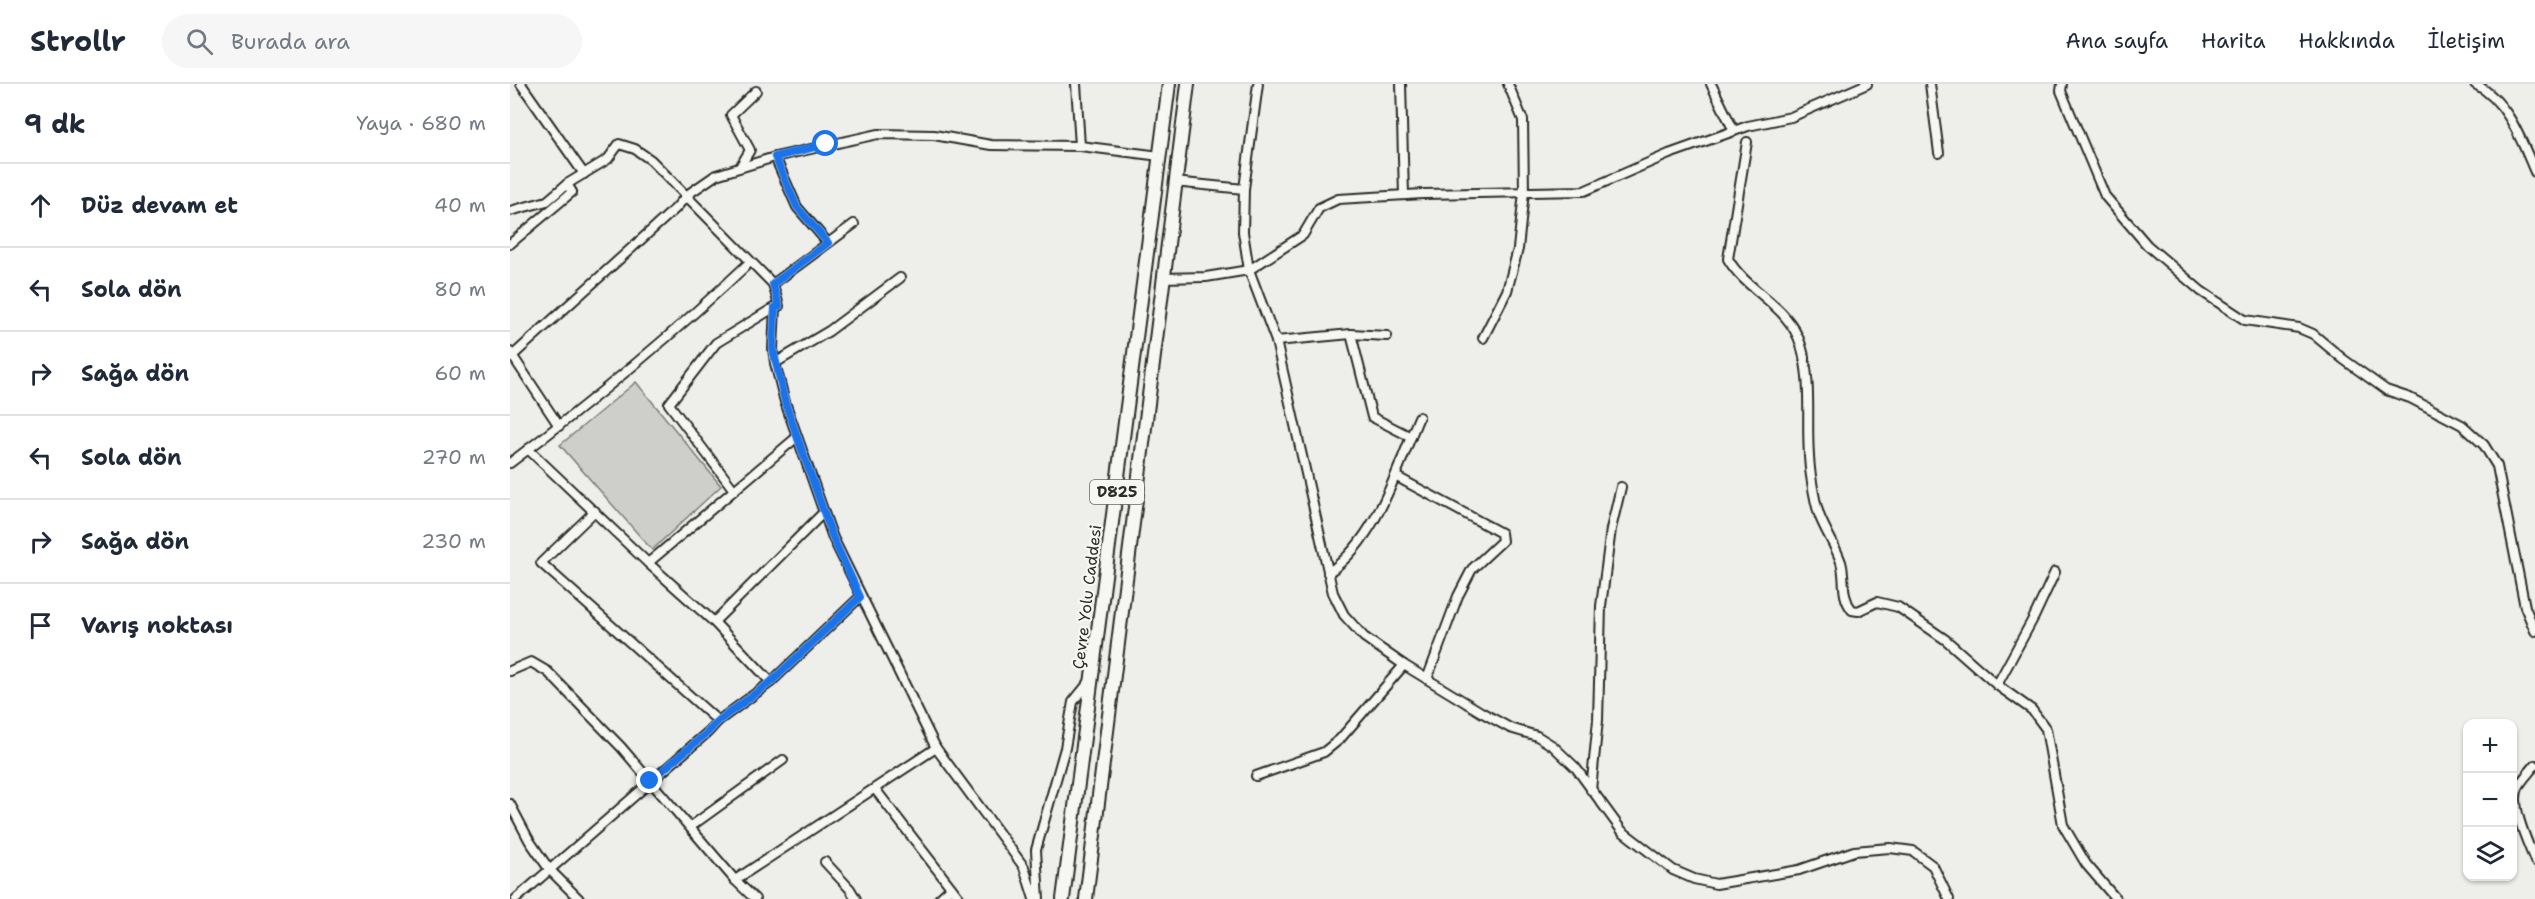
<!DOCTYPE html>
<html lang="tr">
<meta charset="utf-8">
<style>
body{margin:0;font-family:"Shantell Sans",sans-serif;background:#f6f6f7;color:#1f2937}
.controls{position:absolute;right:18px;bottom:18px;display:grid;overflow:hidden;border-radius:12px;box-shadow:0 2px 4px #0004}
.controls button{width:54px;height:54px;display:grid;place-items:center;padding:0;border:0;border-bottom:2px solid #e0e1e3;background:#fff;color:#1f2937;font:30px sans-serif}
.stop{position:absolute;width:18px;height:18px;margin:-14px;border:4px solid #1a73e8;border-radius:50%;background:#fff}
.stop.end{background:#1a73e8;border-color:#fff;box-shadow:0 2px 6px #0008}
.list{margin:0;padding:0;list-style:none}
h2{display:flex;justify-content:space-between;align-items:center;height:78px;margin:0;padding:0 24px;font-size:26px}
h2 small{font-size:20px;font-weight:400;color:#747a83}
.list li{display:grid;grid-template-columns:39px 1fr auto;gap:18px;align-items:center;box-sizing:border-box;height:84px;padding:0 24px;border-top:2px solid #e0e1e3}
.list b{display:block;font-size:22px;white-space:nowrap}
.list em{font-size:20px;font-style:normal;color:#747a83}
.icon{flex:none;width:33px;height:33px;fill:none;stroke:currentColor;stroke-width:2;stroke-linecap:round;stroke-linejoin:round}
.map{position:relative;flex:none;width:2025px;height:815px;overflow:hidden}
header{display:flex;align-items:center;gap:36px;box-sizing:border-box;height:84px;padding:0 30px;background:#fff;border-bottom:2px solid #e0e1e3}
header strong{font-size:28px}
nav{display:flex;gap:33px;margin-inline-start:auto;font-size:21px}
.search{width:420px;height:54px;background:#f6f6f7;display:flex;align-items:center;gap:15px;box-sizing:border-box;padding:0 21px;border-radius:33px;color:#747a83;font-size:22px}
main{display:flex}
aside{flex:1;background:#fff}
.map>svg:first-child{display:block}
.green{fill:#cececa;stroke:#7c7c7a;stroke-width:1.5}
.lines{fill:none;stroke-linecap:round;stroke-linejoin:round}
.minor-casing{stroke:#2b2b2b;stroke-width:12}
.trunk-casing{stroke:#2b2b2b;stroke-width:16}
.minor{stroke:#f6f6f2;stroke-width:8}
.trunk{stroke:#f6f6f2;stroke-width:12}
.route{stroke:#1a73e8;stroke-width:8}
.labels{text-anchor:middle;dominant-baseline:central;stroke-width:4.5;stroke-linejoin:round;paint-order:stroke}
.shield{fill:#f6f6f2;stroke:#686867;stroke-width:1.5}
.shield-label{font-size:15px;font-weight:bold;fill:#2b2b2b}
.street-label{font-size:16px;fill:#2b2b2b;stroke:#f6f6f2}
</style>
<header>
<strong>Strollr</strong>
<div class="search"><svg class="icon" aria-label="search" viewBox="0 0 24 24"><circle cx="10" cy="10" r="6"/><path d="M15 15l6 6"/></svg>Burada ara</div>
<nav><a>Ana sayfa</a><a>Harita</a><a>Hakkında</a><a>İletişim</a></nav>
</header>
<main>
<aside>
<h2>9 dk<small>Yaya · 680 m</small></h2>
<ul class="list">
<li><svg class="icon" aria-label="ahead" viewBox="0 0 24 24"><path d="M12 20V5M6 11l6-6 6 6"/></svg><div><b>Düz devam et</b></div><em>40 m</em></li>
<li><svg class="icon" aria-label="left" viewBox="0 0 24 24"><path d="M17 20v-9H6M10 6l-5 5 5 5"/></svg><div><b>Sola dön</b></div><em>80 m</em></li>
<li><svg class="icon" aria-label="right" viewBox="0 0 24 24"><path d="M7 20v-9h11M14 6l5 5-5 5"/></svg><div><b>Sağa dön</b></div><em>60 m</em></li>
<li><svg class="icon" aria-label="left" viewBox="0 0 24 24"><path d="M17 20v-9H6M10 6l-5 5 5 5"/></svg><div><b>Sola dön</b></div><em>270 m</em></li>
<li><svg class="icon" aria-label="right" viewBox="0 0 24 24"><path d="M7 20v-9h11M14 6l5 5-5 5"/></svg><div><b>Sağa dön</b></div><em>230 m</em></li>
<li><svg class="icon" aria-label="arrive" viewBox="0 0 24 24"><path d="M6 21V4h12l-3 4 3 4H6"/></svg><div><b>Varış noktası</b></div></li>
</ul>
</aside>
<div class="map">
<svg width="2025" height="815" viewBox="0 0 2025 815">
<rect width="100%" height="100%" fill="#eeeeea"/>
<filter id="ink" filterUnits="userSpaceOnUse"><feTurbulence type="fractalNoise" baseFrequency=".0167" numOctaves="2"/><feDisplacementMap in="SourceGraphic" scale="12" xChannelSelector="R" yChannelSelector="G"/><feConvolveMatrix kernelMatrix="1 2 1 2 8 2 1 2 1" color-interpolation-filters="sRGB"/></filter>
<g filter="url(#ink)">
<path class="green" d="M126,298L211,402L142,466L50,361Z"/>
<g class="lines">
<g class="minor-casing">
<g id="minor">
<path d="M11,0L74,90"/>
<path d="M566,0L570,62"/>
<path d="M891,0L894,111"/>
<path d="M1201,0L1224,47"/>
<path d="M1420,0L1429,69"/>
<path d="M1552,0L1551,7L1595,112L1637,161L1691,207L1735,236L1789,244L1803,250L1833,275L1876,306L1900,314L1952,341L1974,361L1987,382L2015,523L2025,547"/>
<path d="M1965,0C1998,17 2011,56 2025,88"/>
<path d="M1237,58L1218,175C1237,208 1279,221 1291,261C1304,303 1294,349 1301,392C1303,405 1305,420 1310,433C1316,448 1326,463 1331,478C1336,495 1330,511 1342,526L1348,527L1367,518L1388,523L1436,556L1487,601L1522,626L1536,645L1553,741L1576,780L1606,815"/>
<path d="M265,73L287,123L318,159"/>
<path d="M230,83L240,66L221,31L246,7"/>
<path d="M664,98L734,105L733,148L739,186L766,257L823,509L834,531L854,553L894,581L971,628L1000,644L1027,652L1043,662L1066,684L1112,747L1163,786L1184,795L1206,800L1289,786L1344,767L1380,764L1403,767L1423,782L1439,815"/>
<path d="M734,105L748,0"/>
<path d="M0,127L37,117L57,100L98,75L109,60L125,65L141,76L263,200L269,222L265,223L263,265L265,279L275,318L323,454L426,664L514,783L524,815"/>
<path d="M0,160L62,108L57,100"/>
<path d="M652,194L696,193L739,186L793,151L809,124L828,115L913,110L1074,107L1159,70L1238,42L1281,33L1357,0"/>
<path d="M263,200L344,140"/>
<path d="M841,250L862,333L901,353"/>
<path d="M973,254L997,207L1008,165L1014,108L1013,36L998,0"/>
<path d="M766,257L841,250L877,252"/>
<path d="M0,268L49,342"/>
<path d="M0,274L166,124L177,111L206,91L265,73L368,50L424,51L481,61L570,62L650,72"/>
<path d="M265,279L319,247L390,194"/>
<path d="M18,365L138,479L204,538L261,598"/>
<path d="M0,379C84,316 164,250 240,178"/>
<path d="M887,393L991,449L992,457L962,485L948,512L917,595"/>
<path d="M224,406L159,320L206,259L265,223"/>
<path d="M85,427L31,479L208,637"/>
<path d="M138,479L287,353"/>
<path d="M818,489C868,454 886,387 909,333"/>
<path d="M204,538L313,429"/>
<path d="M0,587L21,578L38,588L111,663L225,796L245,815"/>
<path d="M1487,601L1524,533L1545,488"/>
<path d="M2025,681C2020,688 2011,696 2008,704C2000,722 2018,759 2025,777"/>
<path d="M746,692L814,668L830,655L894,581"/>
<path d="M365,705L450,815"/>
<path d="M1081,706L1088,636L1091,522L1101,445L1111,403"/>
<path d="M0,720L19,756L39,785L69,815"/>
<path d="M180,743L273,676"/>
<path d="M315,778L340,805L346,815"/>
<path d="M225,796L426,664"/>
<path d="M6,815L198,648L208,637L261,598L350,513"/>
<path d="M429,815L441,804"/>
<path d="M529,815L526,766L555,664L563,618L580,597"/>
</g>
</g>
<g class="trunk-casing">
<g id="trunk">
<path d="M553,815L659,0"/>
<path d="M576,815L678,0"/>
</g>
</g>
<use href="#minor" class="minor"/>
<use href="#trunk" class="trunk"/>
</g>
</g>
<g class="lines" filter="url(#ink)">
<path class="route" d="M140,697L198,648L208,637L261,598L350,513L323,454L275,318L263,265L265,223L269,222L263,200L318,159L287,123L265,73L316,60"/>
</g>
<g class="labels">
<rect class="shield" x="580" y="396" width="54" height="24" rx="4.5"/>
<g class="shield-label">
<text x="607" y="408">D825</text>
</g>
<g class="street-label">
<text transform="translate(577 513) rotate(-83)">Çevre Yolu Caddesi</text>
</g>
</g>
</svg>
<div class="controls">
<button>+</button>
<button>−</button>
<button><svg class="icon" aria-label="layers" viewBox="0 0 24 24"><path d="M12 4l9 5-9 5-9-5zM3 14l9 5 9-5"/></svg></button>
</div>
<div class="stop" style="left:316px;top:60px"></div>
<div class="stop end" style="left:140px;top:697px"></div>
</div>
</main>
